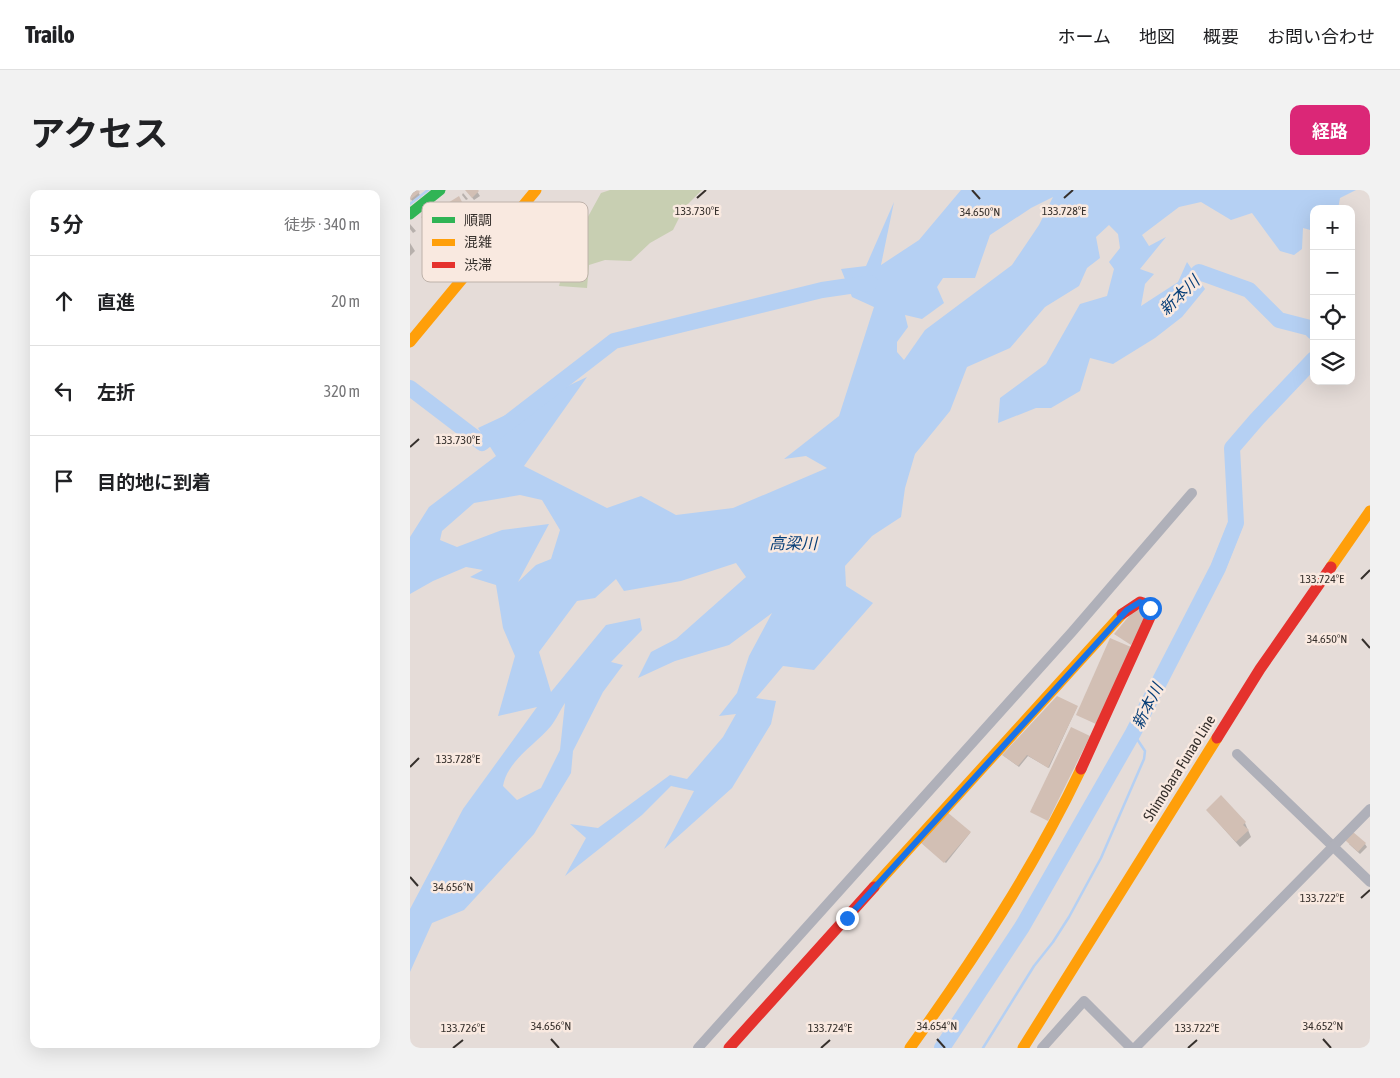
<!DOCTYPE html>
<html lang="ja">
<meta charset="utf-8">
<style>
body{margin:0;font-family:"Asap Condensed","Noto Sans JP",sans-serif;background:#f2f2f2;color:#202124}
.controls{position:absolute;right:15px;top:15px;display:grid;overflow:hidden;border-radius:10px;box-shadow:0 5px 20px #0002}
.controls button{width:45px;height:45px;display:grid;place-items:center;padding:0;border:0;border-bottom:1px solid #e0e0e0;background:#fff;color:#202124;font:25px sans-serif}
.stop{position:absolute;width:15px;height:15px;margin:-11px;border:4px solid #1a73e8;border-radius:50%;background:#fff}
.stop.end{background:#1a73e8;border-color:#fff;box-shadow:0 1px 5px #0008}
.list{margin:0;padding:0;list-style:none}
h2{display:flex;justify-content:space-between;align-items:center;height:65px;margin:0;padding:0 20px;font-size:21px}
h2 small{font-size:16px;font-weight:400;color:#757577}
.list li{display:grid;grid-template-columns:32px 1fr auto;gap:15px;align-items:center;box-sizing:border-box;height:90px;padding:0 20px;border-top:1px solid #e0e0e0}
.list b{display:block;font-size:19px;white-space:nowrap}
.list em{font-size:16px;font-style:normal;color:#757577}
.icon{flex:none;width:28px;height:28px;fill:none;stroke:currentColor;stroke-width:2;stroke-linecap:round;stroke-linejoin:round}
.map{position:relative;flex:none;width:960px;height:858px;overflow:hidden;border-radius:10px}
header{display:flex;align-items:center;gap:30px;box-sizing:border-box;height:70px;padding:0 25px;background:#fff;border-bottom:1px solid #e0e0e0}
header strong{font-size:24px}
nav{display:flex;gap:28px;margin-inline-start:auto;font-size:18px}
.intro{display:flex;align-items:center;justify-content:space-between;box-sizing:border-box;height:120px;padding:0 30px}
h1{margin:0;font-size:35px}
.button{padding:12px 22px;border-radius:10px;background:#db2777;color:#fff;font-size:18px;font-weight:700}
main{display:flex;gap:30px;padding:0 30px}
aside{flex:1;background:#fff;border-radius:10px;box-shadow:0 5px 20px #0002}
.map>svg:first-child{display:block}
.green{fill:#c8cfb2}
.water{fill:#b5d0f3;fill-rule:evenodd}
.shadow{fill:#0003}
.lines{fill:none;stroke-linecap:round;stroke-linejoin:round}
.stream{stroke:#b5d0f3;stroke-width:2.5}
.river{stroke:#b5d0f3;stroke-width:16}
.building{fill:#d2bfb4}
.street{stroke:#afb0b9;stroke-width:10}
.fast{stroke:#30b455;stroke-width:11}
.slow{stroke:#ff9f0a;stroke-width:11}
.jam{stroke:#e5322d;stroke-width:11}
.route{stroke:#1a73e8;stroke-width:6}
.ticks{fill:none;stroke:#36302c;stroke-width:2}
.labels{text-anchor:middle;dominant-baseline:central;stroke-width:5;stroke-linejoin:round;paint-order:stroke}
.street-label{font-size:15px;fill:#36302c;stroke:#f9e9e0}
.water-label{font-size:16px;font-style:italic;fill:#083f78;stroke:#f9e9e0}
.key{fill:#f9e9e0;stroke:#beb2aa;stroke-width:1}
.key-label{font-size:14px;fill:#36302c}
.ticks-label{font-size:12px;text-anchor:middle;fill:#36302c;stroke:#f9e9e0;stroke-width:5;stroke-linejoin:round;paint-order:stroke}
</style>
<header>
<strong>Trailo</strong>
<nav><a>ホーム</a><a>地図</a><a>概要</a><a>お問い合わせ</a></nav>
</header>
<div class="intro"><h1>アクセス</h1><a class="button">経路</a></div>
<main>
<aside>
<h2>5 分<small>徒歩 · 340 m</small></h2>
<ul class="list">
<li><svg class="icon" aria-label="ahead" viewBox="0 0 24 24"><path d="M12 20V5M6 11l6-6 6 6"/></svg><div><b>直進</b></div><em>20 m</em></li>
<li><svg class="icon" aria-label="left" viewBox="0 0 24 24"><path d="M17 20v-9H6M10 6l-5 5 5 5"/></svg><div><b>左折</b></div><em>320 m</em></li>
<li><svg class="icon" aria-label="arrive" viewBox="0 0 24 24"><path d="M6 21V4h12l-3 4 3 4H6"/></svg><div><b>目的地に到着</b></div></li>
</ul>
</aside>
<div class="map">
<svg width="960" height="858" viewBox="0 0 960 858">
<rect width="100%" height="100%" fill="#e5dcd8"/>
<path class="green" d="M200,0H292L274,18L263,40L240,53L221,71L195,70L179,75L177,98L149,96L157,65L191,3Z"/>
<path class="water" d="M551,0H946L930,8L928,19H904V41L893,38L892,59L884,65L870,61L842,23L821,30L791,12L769,17L732,45L739,56L756,47L730,79L744,84L735,94L731,116L768,92L777,72L795,99L772,127L745,148L703,174L680,168L670,201L641,218H626L588,233L590,208L636,174L670,114L697,106L704,79L699,72L710,58L708,44L699,35L686,47L690,68L677,78L669,96L635,117L600,158L557,177L540,221L505,264L495,298L491,327L462,346L435,376L436,396L463,413L404,480L373,476L346,508L366,511L361,534L322,598L254,659L284,601L261,596L232,625L155,686L176,648L160,634L188,638L260,585L277,589L313,547L326,524L309,526L327,503L339,466L362,423L319,455L265,471L228,488L241,462L266,449L336,387L326,373L271,391L214,401L206,389L185,408L167,411L129,462L141,502L196,435L230,428L232,440L201,472L213,475L193,502L163,561L161,583L124,644L54,720L22,733L0,782V719L53,619L127,517L88,526L105,466L93,438L86,395L60,387L73,380L56,377L23,391L0,404V347L19,317L86,266L68,238L177,187L114,276L197,318L231,306L266,325L323,318L417,278L396,266L374,269L429,226L464,117L442,107L431,79L456,76L484,12L471,75L509,50ZM643,7L629,35L602,75L515,140L494,170L487,162V152L498,137L495,125L512,129L534,113L527,97L533,88H565L580,45L621,18ZM110,305L132,310L150,340L141,369L126,375L108,392L139,334L92,340L47,357L30,350L32,341L64,313ZM155,513L150,560L131,598L107,610L93,596C97,571 125,555 141,536C146,530 150,520 155,513Z"/>
<g class="shadow">
<path d="M0,0H7L11,7L3,12L0,8Z"/>
<path d="M56,0H66L70,6L64,10Z"/>
<path d="M53,3L58,9L56,10L52,5Z"/>
<path d="M48,8L52,14L35,25L32,19Z"/>
<path d="M0,34L6,41L3,43L0,39Z"/>
<path d="M0,53L5,61L0,66Z"/>
<path d="M667,517L639,578L618,566L609,577L594,566Z"/>
<path d="M797,620L835,633L841,647L830,657Z"/>
<path d="M560,643L536,673L513,654Z"/>
<path d="M939,654H955L957,657L950,664Z"/>
</g>
<g class="lines">
<g class="stream">
<path d="M0,14L18,0"/>
<path d="M573,858L624,776L643,752L659,727L691,668L734,569L735,561L723,543"/>
</g>
<g class="river">
<path d="M772,100L789,82L839,100L869,130L900,138L904,142"/>
<path d="M0,198L72,253L204,151L412,100L460,93"/>
<path d="M532,858L612,737L723,543L808,378L826,333L822,258L847,229L904,169"/>
</g>
</g>
<g class="building">
<path d="M0,0H8L10,2L0,10Z"/>
<path d="M55,0H68L69,1L62,8Z"/>
<path d="M49,6L52,12L34,24L30,18Z"/>
<path d="M18,22L25,31L19,36L11,27Z"/>
<path d="M725,419L735,421L733,432L721,455L704,444Z"/>
<path d="M700,448L721,457L686,534L666,525Z"/>
<path d="M647,506L668,516L638,578L617,565L608,576L592,565Z"/>
<path d="M661,537L680,546L638,631L620,622Z"/>
<path d="M811,605L836,632L833,635L839,640L826,652L796,620Z"/>
<path d="M537,622L561,642L534,673L510,652Z"/>
<path d="M943,642L956,653L948,662L935,650Z"/>
</g>
<g class="lines">
<g class="street">
<path d="M827,564L960,692"/>
<path d="M288,858L662,442L782,303"/>
<path d="M632,858L674,811L721,858"/>
<path d="M725,858L960,619"/>
</g>
<path class="fast" d="M0,24L30,0"/>
<g class="slow">
<path d="M0,152L126,0"/>
<path d="M921,377L960,321"/>
<path d="M464,697L712,424"/>
<path d="M500,858C564,769 624,678 671,579"/>
<path d="M613,858L807,548"/>
</g>
<g class="jam">
<path d="M807,548L850,479L921,377"/>
<path d="M671,579L741,425L736,414L730,412L712,424"/>
<path d="M319,858L464,697"/>
</g>
</g>
<g class="lines">
<path class="route" d="M437,728L717,420L730,412L740,418"/>
</g>
<path class="ticks" d="M562,0L570,9M287,8L296,0M654,8L663,0M0,257L9,249M951,389L960,380M952,449L960,458M0,577L9,568M0,687L8,696M951,708L960,700M141,849L149,858M527,849L535,858M913,849L921,858M43,858L53,850M411,858L420,850M778,858L787,850"/>
<g class="labels">
<g class="street-label">
<text transform="translate(769 578) rotate(-58)">Shimobara Funao Line</text>
</g>
<g class="water-label">
<text transform="translate(769 105) rotate(-44)">新本川</text>
<text x="383" y="353">高梁川</text>
<text transform="translate(737 516) rotate(-63)">新本川</text>
</g>
</g>
<rect x="12" y="12" width="166" height="80" rx="8" class="key"/>
<rect x="22" y="27" width="23" height="6" fill="#30b455"/>
<rect x="22" y="49" width="23" height="7" fill="#ff9f0a"/>
<rect x="22" y="72" width="23" height="6" fill="#e5322d"/>
<g class="key-label">
<text x="54" y="35">順調</text>
<text x="54" y="57">混雑</text>
<text x="54" y="80">渋滞</text>
</g>
<g class="ticks-label">
<text x="287" y="25">133.730°E</text>
<text x="654" y="25">133.728°E</text>
<text x="570" y="26">34.650°N</text>
<text x="48" y="254">133.730°E</text>
<text x="912" y="393">133.724°E</text>
<text x="917" y="453">34.650°N</text>
<text x="48" y="573">133.728°E</text>
<text x="43" y="701">34.656°N</text>
<text x="912" y="712">133.722°E</text>
<text x="141" y="840">34.656°N</text>
<text x="527" y="840">34.654°N</text>
<text x="913" y="840">34.652°N</text>
<text x="53" y="842">133.726°E</text>
<text x="420" y="842">133.724°E</text>
<text x="787" y="842">133.722°E</text>
</g>
</svg>
<div class="controls">
<button>+</button>
<button>−</button>
<button><svg class="icon" aria-label="locate" viewBox="0 0 24 24"><circle cx="12" cy="12" r="6"/><path d="M12 2v4M12 18v4M2 12h4M18 12h4"/></svg></button>
<button><svg class="icon" aria-label="layers" viewBox="0 0 24 24"><path d="M12 4l9 5-9 5-9-5zM3 14l9 5 9-5"/></svg></button>
</div>
<div class="stop" style="left:740px;top:418px"></div>
<div class="stop end" style="left:437px;top:728px"></div>
</div>
</main>
